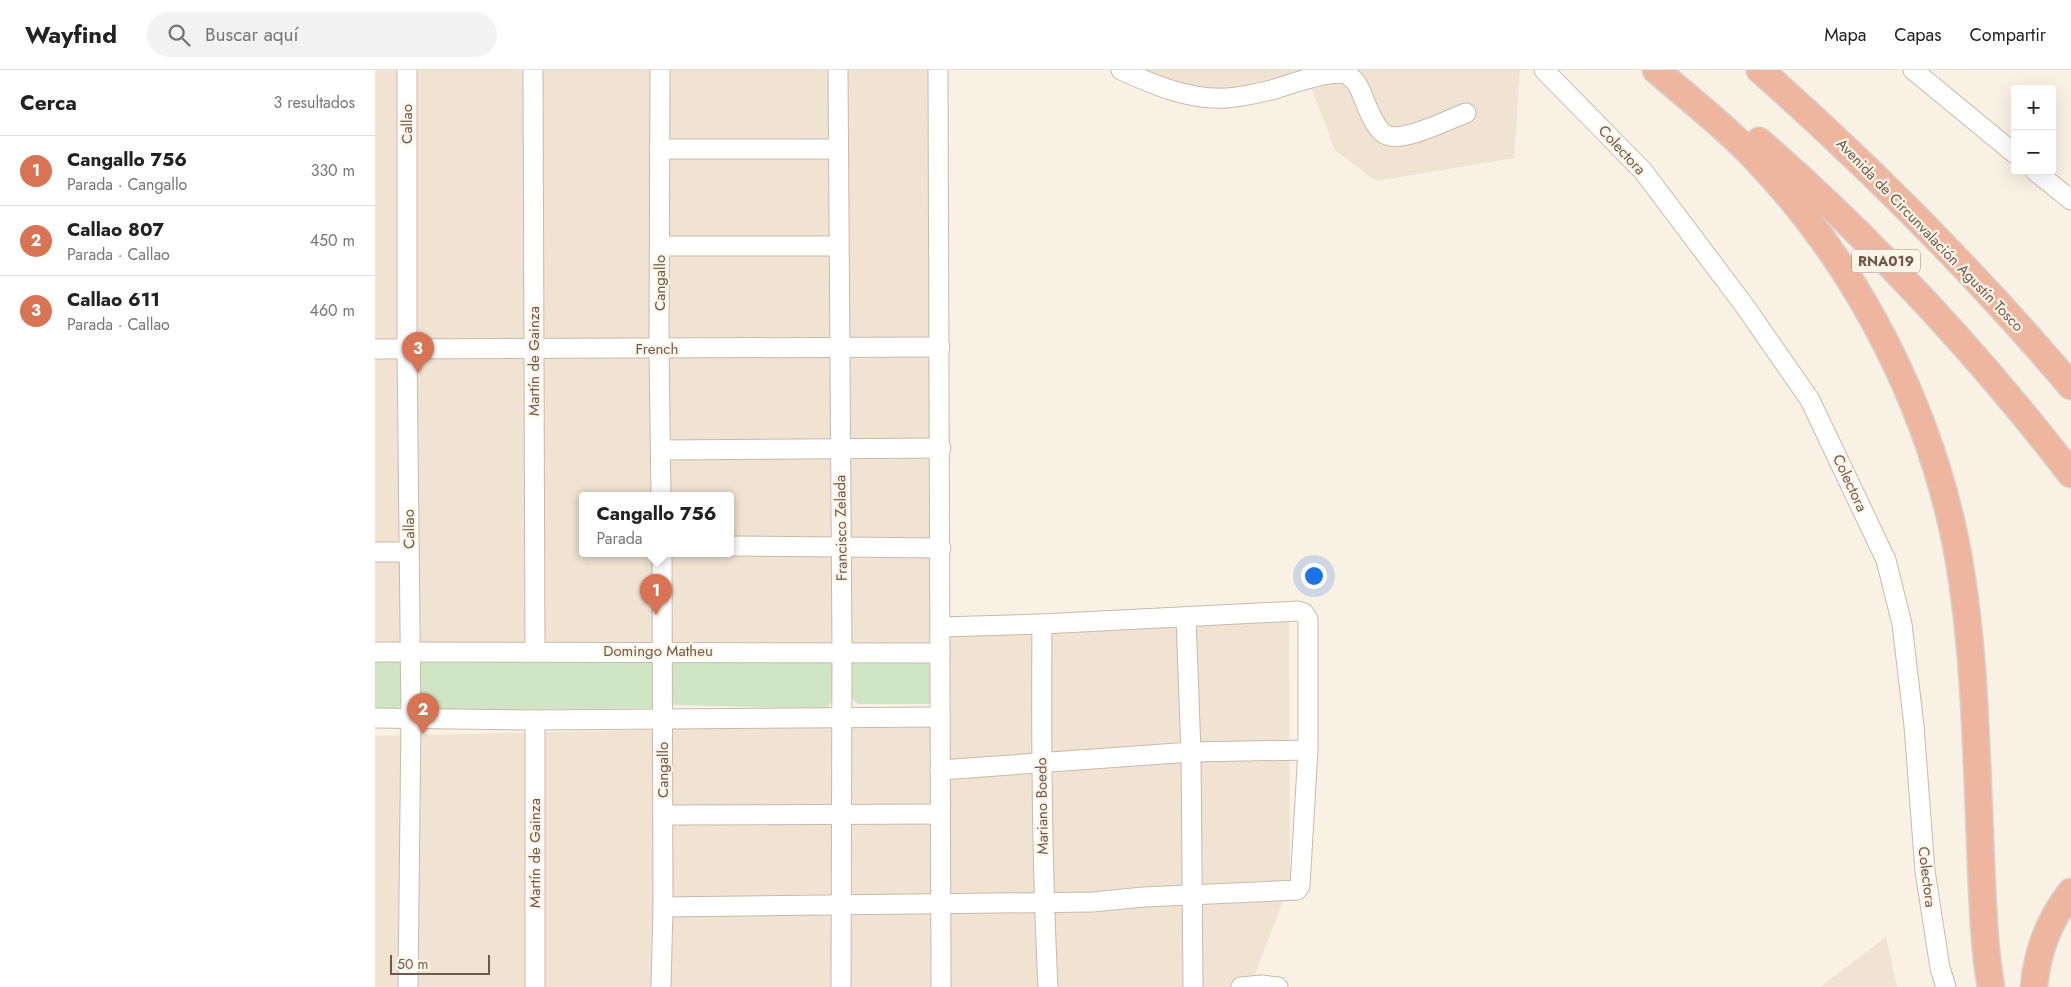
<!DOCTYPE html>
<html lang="es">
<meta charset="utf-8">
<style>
body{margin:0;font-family:Jost,sans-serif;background:#f2f2f2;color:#222}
.controls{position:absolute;right:15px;top:15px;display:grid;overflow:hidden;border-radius:5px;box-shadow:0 5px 20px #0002}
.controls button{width:45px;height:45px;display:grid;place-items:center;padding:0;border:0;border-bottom:1px solid #e0e0e0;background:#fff;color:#222;font:25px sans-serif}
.scale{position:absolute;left:15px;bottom:12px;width:100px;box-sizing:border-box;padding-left:5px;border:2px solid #6f594c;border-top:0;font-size:14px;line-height:18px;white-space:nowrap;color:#6f594c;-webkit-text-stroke:4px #fdf5e8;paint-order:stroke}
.you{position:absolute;left:938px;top:505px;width:18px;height:18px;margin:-12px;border:4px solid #fff;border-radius:50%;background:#1a73e8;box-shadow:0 0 0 8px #1a73e833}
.badge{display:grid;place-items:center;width:32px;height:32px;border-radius:50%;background:#d87453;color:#fff;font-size:16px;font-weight:700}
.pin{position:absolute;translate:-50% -41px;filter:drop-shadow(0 1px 2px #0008)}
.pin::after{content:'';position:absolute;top:26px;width:18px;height:15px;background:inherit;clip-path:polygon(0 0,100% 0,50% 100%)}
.popup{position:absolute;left:204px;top:422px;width:155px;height:65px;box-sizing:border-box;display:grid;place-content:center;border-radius:5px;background:#fff;filter:drop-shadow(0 1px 4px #0005);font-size:16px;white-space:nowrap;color:#767676}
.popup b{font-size:19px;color:#222}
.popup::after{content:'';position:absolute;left:50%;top:100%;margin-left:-10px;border:10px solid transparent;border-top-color:#fff}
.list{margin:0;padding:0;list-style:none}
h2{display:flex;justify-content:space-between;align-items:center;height:65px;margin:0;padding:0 20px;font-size:21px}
h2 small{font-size:16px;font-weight:400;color:#767676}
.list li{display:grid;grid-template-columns:32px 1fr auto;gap:15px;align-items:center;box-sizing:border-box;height:70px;padding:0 20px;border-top:1px solid #e0e0e0}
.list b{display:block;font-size:19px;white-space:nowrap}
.list p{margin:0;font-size:16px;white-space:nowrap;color:#767676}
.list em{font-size:16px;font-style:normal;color:#767676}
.icon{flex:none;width:28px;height:28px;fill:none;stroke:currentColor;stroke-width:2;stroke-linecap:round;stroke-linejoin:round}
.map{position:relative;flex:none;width:1696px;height:917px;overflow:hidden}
header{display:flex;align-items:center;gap:30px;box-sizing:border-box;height:70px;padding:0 25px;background:#fff;border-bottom:1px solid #e0e0e0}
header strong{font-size:24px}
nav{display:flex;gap:28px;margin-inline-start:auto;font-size:18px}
.search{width:350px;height:45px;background:#f2f2f2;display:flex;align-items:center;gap:12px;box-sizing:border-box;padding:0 18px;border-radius:28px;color:#767676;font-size:19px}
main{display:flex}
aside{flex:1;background:#fff}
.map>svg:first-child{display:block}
.residential{fill:#f0e3d2;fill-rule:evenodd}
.green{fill:#d0e5c3}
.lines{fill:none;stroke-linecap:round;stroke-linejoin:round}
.minor-casing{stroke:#c9b9ab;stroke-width:21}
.highway-casing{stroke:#d7d1cd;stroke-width:29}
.minor{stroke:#fff;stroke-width:19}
.highway{stroke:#eeb69f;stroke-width:26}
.labels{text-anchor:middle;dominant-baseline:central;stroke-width:4.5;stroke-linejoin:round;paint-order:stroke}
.shield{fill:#fdf5e8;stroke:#9a887b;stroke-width:1}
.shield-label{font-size:14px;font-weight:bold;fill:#6f594c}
.street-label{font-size:15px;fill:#6f594c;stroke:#fdf5e8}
</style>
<header>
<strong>Wayfind</strong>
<div class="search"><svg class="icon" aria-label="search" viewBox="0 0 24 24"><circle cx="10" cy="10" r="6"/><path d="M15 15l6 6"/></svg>Buscar aquí</div>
<nav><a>Mapa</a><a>Capas</a><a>Compartir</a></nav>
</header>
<main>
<aside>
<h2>Cerca<small>3 resultados</small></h2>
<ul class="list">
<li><span class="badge">1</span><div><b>Cangallo 756</b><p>Parada · Cangallo</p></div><em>330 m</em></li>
<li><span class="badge">2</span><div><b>Callao 807</b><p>Parada · Callao</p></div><em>450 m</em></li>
<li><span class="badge">3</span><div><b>Callao 611</b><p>Parada · Callao</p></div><em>460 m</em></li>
</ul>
</aside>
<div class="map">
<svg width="1696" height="917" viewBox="0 0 1696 917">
<rect width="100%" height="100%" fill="#f9f1e3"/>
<g class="residential">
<path d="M0,0H564L572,564L914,549L915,813L875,917H0V666L571,653V573L0,574ZM207,426H355V484H207Z"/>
<path d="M769,0H1145L1139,88L1001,111L960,80L931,5L879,18H821Z"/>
<path d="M1511,867L1522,917H1445Z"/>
</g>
<g class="green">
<path d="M21,586L28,595V633L22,639H0V587Z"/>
<path d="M279,589L280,638L59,641L47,638L43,633V596L45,591Z"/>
<path d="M300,590H455C461,602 462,630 451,639L300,635L294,630V598Z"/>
<path d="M550,590L556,596L558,629L555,634H483C471,628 474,603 477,591Z"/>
</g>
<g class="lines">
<g class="minor-casing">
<g id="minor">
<path d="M32,0V279L36,648L33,917"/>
<path d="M158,0L160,582"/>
<path d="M285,0L284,279L286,426"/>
<path d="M463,0L467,582L466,917"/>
<path d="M563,0L566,917"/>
<path d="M746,0C779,15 814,30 851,28C867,27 884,23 900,19C917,14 953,0 970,4C979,7 985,18 988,27C993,39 998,54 1008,63C1023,76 1074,49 1091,43"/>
<path d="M1169,0L1268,101L1369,235L1435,330L1511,490L1527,554L1539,656L1550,801L1565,898L1571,917"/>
<path d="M1538,0L1640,84"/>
<path d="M284,79H462"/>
<path d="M1660,101L1696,130"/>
<path d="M285,176H463"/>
<path d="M0,279L565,277"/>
<path d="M286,380L566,378"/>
<path d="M355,476L566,478"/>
<path d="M0,482H34"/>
<path d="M811,548L816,682L818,917"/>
<path d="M667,554C666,675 667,796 673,917"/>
<path d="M0,582L565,583"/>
<path d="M0,648L160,650L565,647"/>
<path d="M160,650V917"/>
<path d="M565,700L816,682L933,680"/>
<path d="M288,745L564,744"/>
<path d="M288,837L717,832L769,827L922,820L925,816L933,680V549L929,543L923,541L667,554L565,557"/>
<path d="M286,917L288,837L287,484"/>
<path d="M866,917L887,915L903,917"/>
</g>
</g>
<g class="highway-casing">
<g id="highway">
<path d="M1281,0C1318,32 1358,63 1391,100C1486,203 1553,336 1581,474C1591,526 1596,579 1599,631C1602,686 1604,740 1606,795C1608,836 1609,877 1616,917"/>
<path d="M1385,0C1496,98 1600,203 1696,316"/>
<path d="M1384,71C1499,171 1603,284 1696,404"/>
<path d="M1659,917C1662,882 1674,850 1696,822"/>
</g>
</g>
<use href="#minor" class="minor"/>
<use href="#highway" class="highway"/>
</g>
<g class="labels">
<rect class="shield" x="1477" y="179.5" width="68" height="23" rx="4"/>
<g class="shield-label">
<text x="1511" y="191">RNA019</text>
</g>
<g class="street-label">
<text transform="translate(32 54) rotate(-90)">Callao</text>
<text transform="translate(1247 80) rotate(47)">Colectora</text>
<text transform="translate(1555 165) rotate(46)">Avenida de Circunvalación Agustín Tosco</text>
<text transform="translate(285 213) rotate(-90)">Cangallo</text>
<text x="282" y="279">French</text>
<text transform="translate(159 291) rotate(-90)">Martín de Gainza</text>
<text transform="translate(1475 413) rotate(65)">Colectora</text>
<text transform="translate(466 458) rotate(-91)">Francisco Zelada</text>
<text transform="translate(34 459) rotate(-91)">Callao</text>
<text x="283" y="581">Domingo Matheu</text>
<text transform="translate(288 700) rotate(-90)">Cangallo</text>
<text transform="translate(667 736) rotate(-91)">Mariano Boedo</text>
<text transform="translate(160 783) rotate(-90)">Martín de Gainza</text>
<text transform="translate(1552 807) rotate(83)">Colectora</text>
</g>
</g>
</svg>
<div class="controls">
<button>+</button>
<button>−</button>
</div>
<div class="scale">50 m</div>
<div class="you"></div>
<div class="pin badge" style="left:281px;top:545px">1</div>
<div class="popup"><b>Cangallo 756</b>Parada</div>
<div class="pin badge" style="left:48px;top:664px">2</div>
<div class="pin badge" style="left:43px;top:303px">3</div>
</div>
</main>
